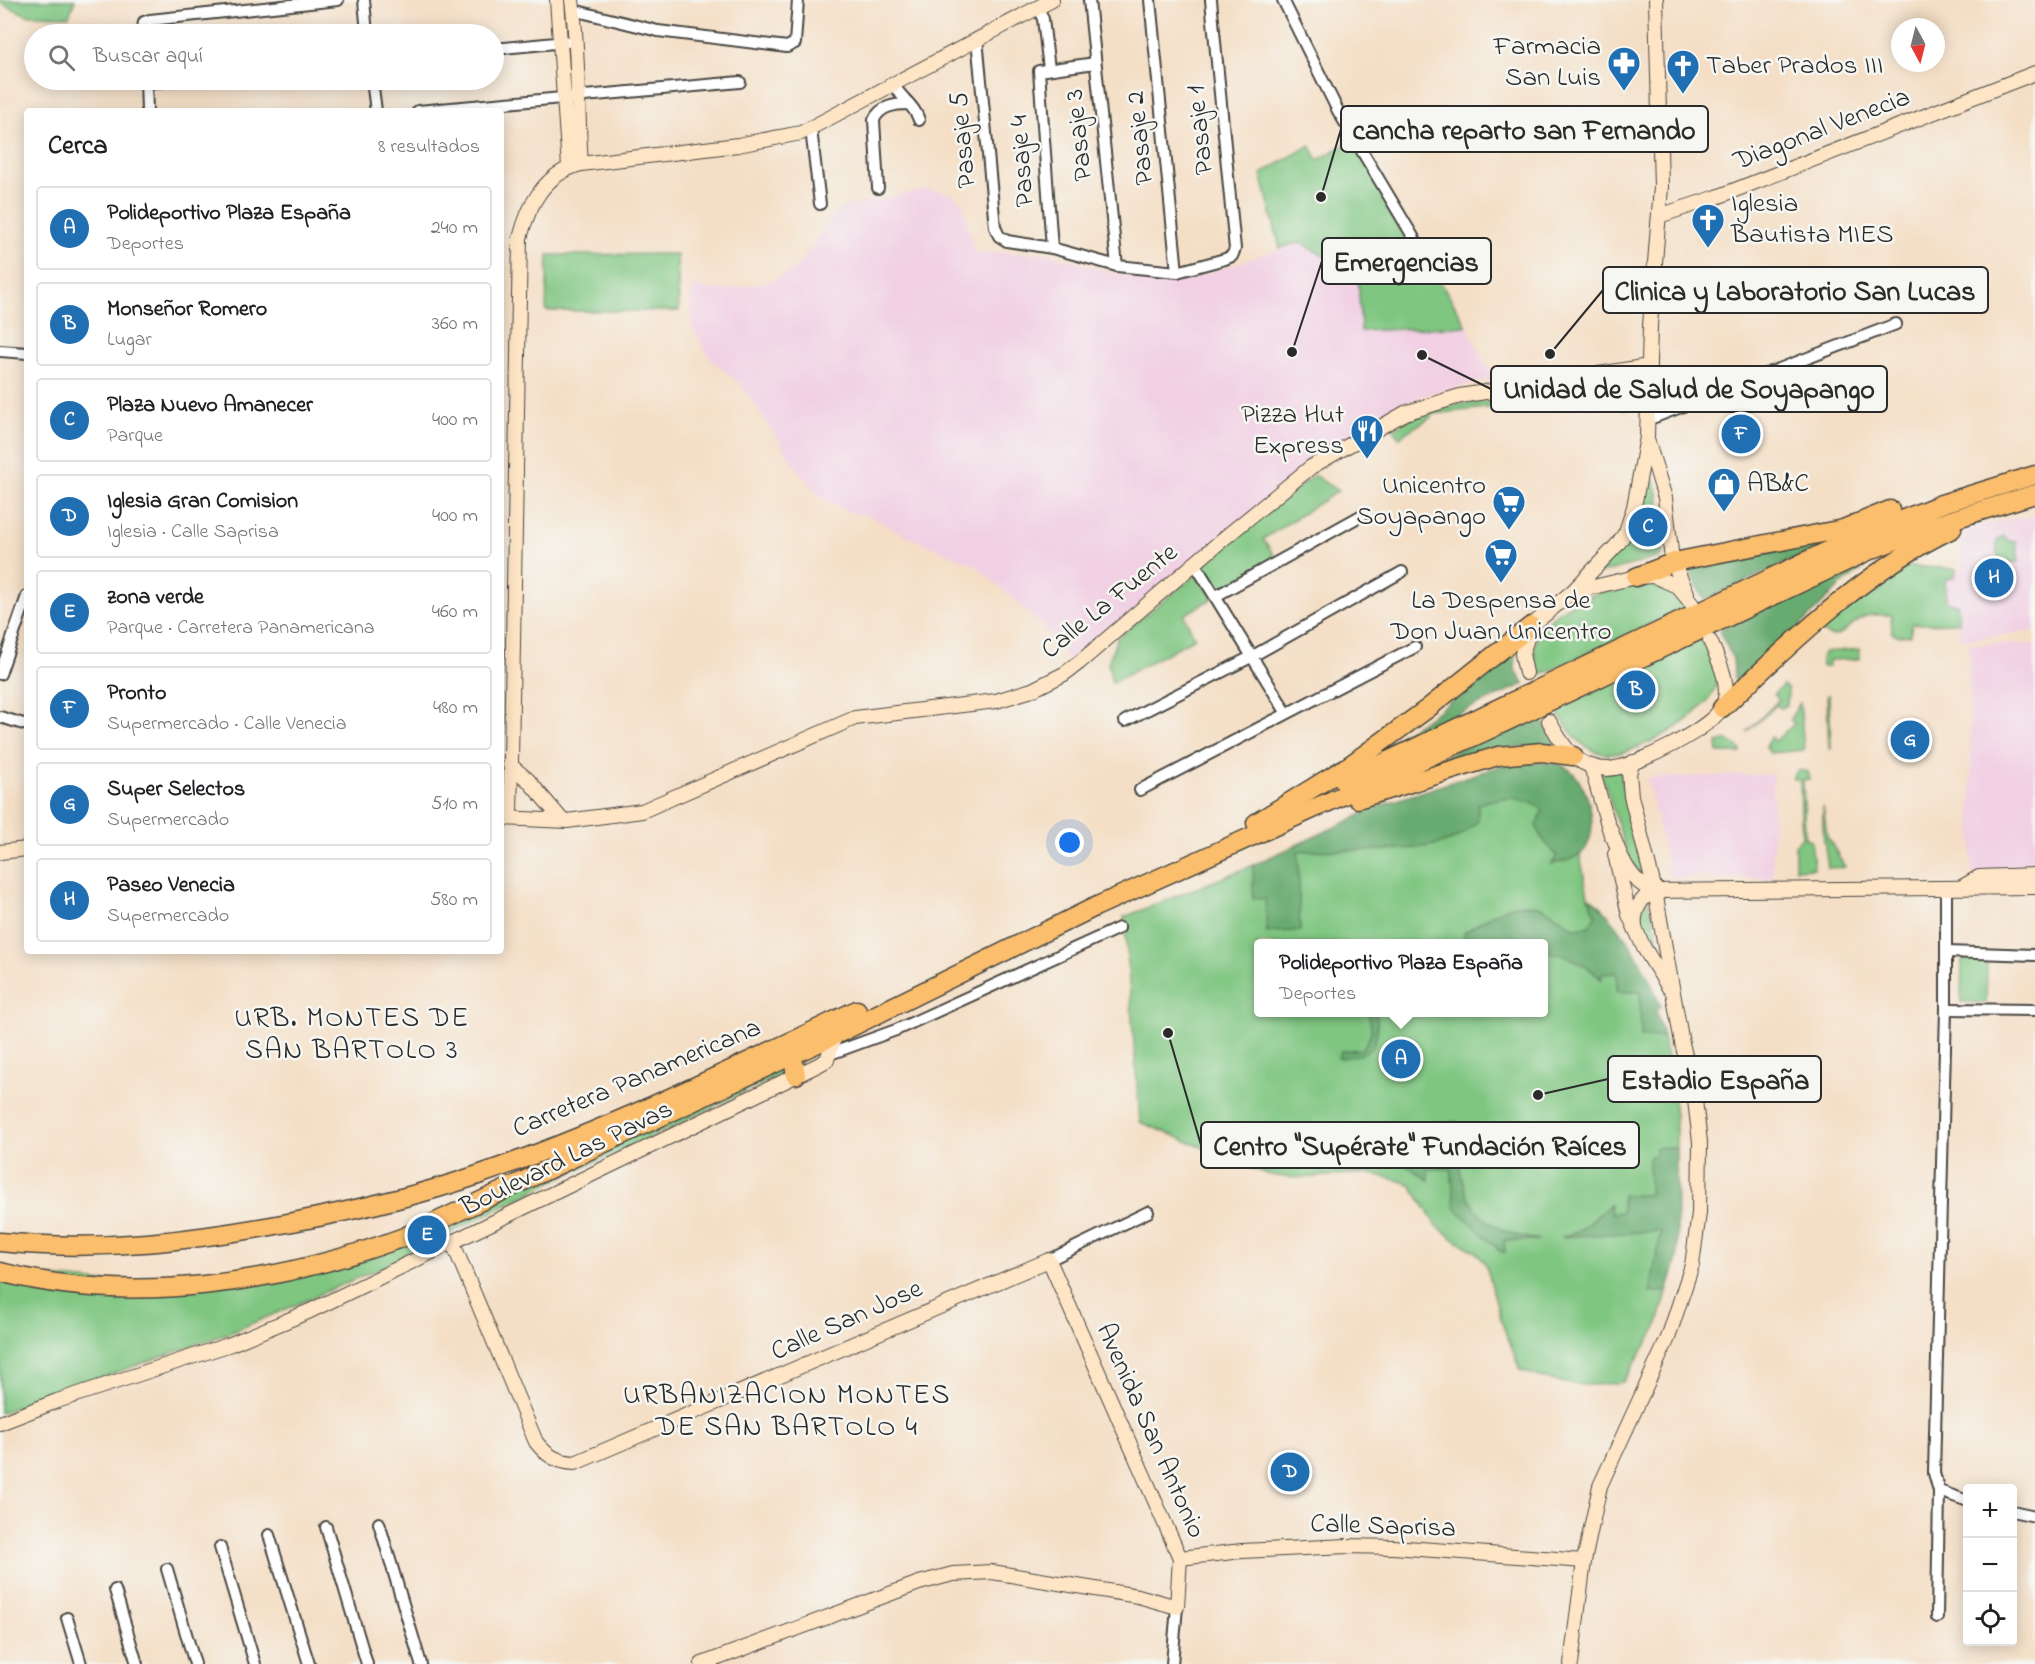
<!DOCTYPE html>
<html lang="es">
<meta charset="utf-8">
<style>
body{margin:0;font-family:"Indie Flower",sans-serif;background:#f6f6f6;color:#202124}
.controls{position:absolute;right:18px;bottom:18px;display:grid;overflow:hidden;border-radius:6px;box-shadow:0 3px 15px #0003}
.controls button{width:54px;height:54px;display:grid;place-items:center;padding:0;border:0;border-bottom:2px solid #e0e0e0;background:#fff;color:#202124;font:30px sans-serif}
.compass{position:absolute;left:1891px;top:18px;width:54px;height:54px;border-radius:50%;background:#fff;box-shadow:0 3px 15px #0003;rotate:173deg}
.you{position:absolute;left:1070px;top:843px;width:21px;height:21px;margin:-15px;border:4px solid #fff;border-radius:50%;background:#1a73e8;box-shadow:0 0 0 9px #1a73e833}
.badge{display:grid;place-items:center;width:39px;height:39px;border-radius:50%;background:#1f6fb2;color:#fff;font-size:20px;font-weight:700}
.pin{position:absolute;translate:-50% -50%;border:3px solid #fff;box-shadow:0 2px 6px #0006}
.popup{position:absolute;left:1254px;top:939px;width:294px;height:78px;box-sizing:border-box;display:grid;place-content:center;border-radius:6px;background:#fff;filter:drop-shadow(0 2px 4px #0005);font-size:20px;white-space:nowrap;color:#757577}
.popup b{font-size:22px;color:#202124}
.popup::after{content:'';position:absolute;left:50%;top:100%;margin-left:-12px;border:12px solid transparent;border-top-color:#fff}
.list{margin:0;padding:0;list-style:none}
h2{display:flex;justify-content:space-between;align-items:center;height:78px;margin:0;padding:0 24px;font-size:26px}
h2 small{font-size:20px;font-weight:400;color:#757577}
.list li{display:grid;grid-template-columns:39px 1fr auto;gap:18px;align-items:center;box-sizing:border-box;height:84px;margin:0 12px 12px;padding:0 12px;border:2px solid #e0e0e0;border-radius:6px}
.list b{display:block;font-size:22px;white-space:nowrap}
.list p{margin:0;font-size:20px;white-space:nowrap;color:#757577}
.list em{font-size:20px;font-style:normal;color:#757577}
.icon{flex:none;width:33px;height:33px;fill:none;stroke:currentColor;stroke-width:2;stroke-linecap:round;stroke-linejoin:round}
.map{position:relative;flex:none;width:2035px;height:1664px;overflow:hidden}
.search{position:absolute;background:#fff;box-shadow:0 3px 15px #0003;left:24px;top:24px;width:480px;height:66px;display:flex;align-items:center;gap:15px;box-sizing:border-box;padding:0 21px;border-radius:33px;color:#757577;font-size:22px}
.panel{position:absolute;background:#fff;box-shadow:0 3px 15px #0003;left:24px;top:108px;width:480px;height:846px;border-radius:6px}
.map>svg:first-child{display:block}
.built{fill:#f1d0e3}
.green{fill:#7fc681;stroke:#557856;stroke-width:1.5;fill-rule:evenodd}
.forest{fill:#67ab6f;stroke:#496b4d;stroke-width:1.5}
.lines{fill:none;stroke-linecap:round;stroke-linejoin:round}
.street-casing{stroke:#494642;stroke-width:14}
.secondary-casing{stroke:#494642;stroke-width:16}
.highway-casing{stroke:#494642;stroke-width:21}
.street{stroke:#fff;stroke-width:10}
.secondary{stroke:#fde5c5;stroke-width:14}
.highway{stroke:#fabe6d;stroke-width:18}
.labels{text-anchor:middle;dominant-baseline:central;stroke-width:5;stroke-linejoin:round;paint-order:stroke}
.poi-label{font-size:27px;fill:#2b2b2b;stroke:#f6f6f2;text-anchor:end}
.street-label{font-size:27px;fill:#2b2b2b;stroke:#f6f6f2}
.neighbourhood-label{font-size:28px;letter-spacing:1.5px;fill:#2b2b2b;stroke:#f6f6f2}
.leader{fill:none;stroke:#2b2b2b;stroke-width:2}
.callout-dot{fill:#2b2b2b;stroke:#f6f6f2;stroke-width:2}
.callout{fill:#f6f6f2;stroke:#2b2b2b;stroke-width:2}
.callout-label{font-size:28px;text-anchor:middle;font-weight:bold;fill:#2b2b2b}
</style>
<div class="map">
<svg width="2035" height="1664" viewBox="0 0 2035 1664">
<rect width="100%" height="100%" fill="#f6f6f2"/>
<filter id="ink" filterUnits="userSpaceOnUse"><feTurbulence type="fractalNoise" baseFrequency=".0167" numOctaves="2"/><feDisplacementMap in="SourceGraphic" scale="12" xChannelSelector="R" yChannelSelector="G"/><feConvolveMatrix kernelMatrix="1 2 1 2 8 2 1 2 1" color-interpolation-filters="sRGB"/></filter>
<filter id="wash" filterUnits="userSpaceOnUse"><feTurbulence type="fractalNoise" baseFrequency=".008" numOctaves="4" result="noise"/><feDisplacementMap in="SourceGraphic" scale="24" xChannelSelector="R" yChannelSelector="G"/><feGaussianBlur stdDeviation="1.35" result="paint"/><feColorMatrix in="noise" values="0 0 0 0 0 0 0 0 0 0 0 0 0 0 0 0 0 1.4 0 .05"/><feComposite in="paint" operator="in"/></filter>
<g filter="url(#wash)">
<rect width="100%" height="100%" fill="#f4dfc6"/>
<g class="built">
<path d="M927,189L953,194L963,205L975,252L1047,253L1112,273L1185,281L1300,242L1358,276L1361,330L1467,326L1493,379L1439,391L1412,400L1368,424V428L1071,664L1043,626L975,565L915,540L866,515L848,512L819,496L794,464L742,386L710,358L693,330L690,313L692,286L714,290L735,288L764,283L782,276L797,266L814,246L831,215L844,207Z"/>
<path d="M2035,516V631L1960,640L1958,605L1946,601L1945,580L1952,579L1956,571H1963L1962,531L1979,525Z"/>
<path d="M1969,644H2035V872L1972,874Z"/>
<path d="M1773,774V878L1670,877L1647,778Z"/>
</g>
<g class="green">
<path d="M0,0H75L69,16L27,15L0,3Z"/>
<path d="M1355,139L1467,326L1361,331L1358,276L1300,242L1280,248L1261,174L1310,145L1318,160Z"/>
<path d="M677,254L679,311H546L548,255Z"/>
<path d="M1601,383L1619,390L1631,406L1625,410L1608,393L1601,399L1583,392L1558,400L1554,397L1559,388Z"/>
<path d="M1527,393L1534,395L1536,402L1434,414C1430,420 1408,429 1399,438L1394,430C1403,416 1460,403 1477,402C1494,401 1511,403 1527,393Z"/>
<path d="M1314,475L1338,491L1263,539L1278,561L1219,594L1203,568L1210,558Z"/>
<path d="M1649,479L1655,481L1659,498L1662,557L1597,574C1625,543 1642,529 1642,485Z"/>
<path d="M2004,536L2008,541H2016L2019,562L1998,563L1997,540Z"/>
<path d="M1894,565L1956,569L1955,577L1945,580L1946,601L1958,605L1959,623L1912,624L1910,635L1897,636L1892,633L1891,615C1883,615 1873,614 1866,616C1853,619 1835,650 1821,629Z"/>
<path d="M1198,573L1213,598L1184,615L1195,638L1112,683L1108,663L1117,638Z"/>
<path d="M1647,582L1679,595L1688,606L1541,675C1510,612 1604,588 1647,582Z"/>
<path d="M1703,638C1709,652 1719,667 1717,682C1713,713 1634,758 1605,754C1580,750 1568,729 1556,709Z"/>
<path d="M1859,649L1860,659L1829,660V667L1822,666L1821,658L1825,652Z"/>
<path d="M1783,685L1788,689L1787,705L1781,708L1776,705L1747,732L1779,700L1774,694Z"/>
<path d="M1827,695H1829L1831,749L1829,748Z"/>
<path d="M1800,703L1804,750L1770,753L1766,747L1770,737L1775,741L1794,724L1790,719Z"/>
<path d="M1728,740L1740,749V753H1718L1717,743Z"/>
<path d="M1623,769L1622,782L1643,870L1640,873L1629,860L1601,772Z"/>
<path d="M1798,770L1808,772L1810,779L1803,780L1805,838L1811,841L1814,868L1795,869V845L1802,838L1800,780L1793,779V776Z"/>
<path d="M1520,778L1585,844L1580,856L1588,896L1602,907L1636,971L1661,1028L1672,1082L1676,1129L1677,1258L1657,1327L1623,1382C1581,1388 1561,1385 1520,1370L1500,1318L1486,1264L1475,1251L1455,1240L1436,1225L1410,1184C1397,1181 1383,1175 1369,1174C1327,1172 1284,1188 1246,1165L1140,1122L1124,917L1417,800ZM1258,944H1544V1012H1258Z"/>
<path d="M1823,806L1827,836L1845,867L1828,868L1823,832Z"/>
<path d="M1648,899L1660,946L1659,947L1648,942L1638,919Z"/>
<path d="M1962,959L1987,960L1986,1003L1961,1002Z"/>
<path d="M792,1054L796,1067L631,1147L557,1179L389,1264L293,1306L232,1332L0,1413V1272L154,1287L366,1251Z"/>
</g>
<g class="forest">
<path d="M1844,537L1704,600L1686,565Z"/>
<path d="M1897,543L1840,586L1799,627L1735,683L1733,659L1719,630Z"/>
<path d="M1516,647L1515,670L1524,684L1376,751L1437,712Z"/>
<path d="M1536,712L1559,747C1497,739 1439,767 1381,786Z"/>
<path d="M1519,763C1533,763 1551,760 1565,767C1589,780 1602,833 1582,853C1575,860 1561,862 1552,864L1557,856L1541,837L1536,825L1543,810C1522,795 1501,796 1478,804V821C1471,827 1464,834 1456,838C1423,855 1338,849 1298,851L1300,931L1267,932L1265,899H1253V865L1359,816L1367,810L1497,767Z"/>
<path d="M1588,896C1623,924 1645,966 1661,1007L1656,1009L1663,1037H1641L1640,992H1617V973L1601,974L1602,980C1585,962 1567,955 1544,951V944L1465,943L1464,933C1490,915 1521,892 1551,912C1560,917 1565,924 1575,928L1589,926L1596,915Z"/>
<path d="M1368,1013H1376C1381,1046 1372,1056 1338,1058L1341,1051L1362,1049C1373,1033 1373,1031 1368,1013Z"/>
<path d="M1456,1122C1458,1187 1466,1230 1539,1240L1504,1241L1505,1252H1501L1455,1208L1451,1169H1428L1429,1180L1399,1161L1384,1159L1383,1124Z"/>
<path d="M1676,1147L1677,1258L1667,1292H1650L1661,1231L1561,1237L1579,1231L1610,1205L1611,1213L1622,1212V1195H1649V1156H1655V1148Z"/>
</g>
</g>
<g filter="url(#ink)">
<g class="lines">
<g class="street-casing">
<g id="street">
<path d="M364,0L367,34"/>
<path d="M1089,0L1117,266"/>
<path d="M1150,0L1177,272"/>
<path d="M1283,0L1338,111L1430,265"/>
<path d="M1038,7L1043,19L1049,69"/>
<path d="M573,10L658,31L787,47L795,43L798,0"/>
<path d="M142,34L144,22L150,20L338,0"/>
<path d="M977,39L995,227L999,236L1007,241L1052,248L1117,266L1177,272L1225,259L1232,256L1235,249L1211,0"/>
<path d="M494,49L576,41"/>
<path d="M146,80L147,111"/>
<path d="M372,80L376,111"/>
<path d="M146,83L179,80"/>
<path d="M894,85C901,98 915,106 919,120"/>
<path d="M418,111L740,82"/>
<path d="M811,129L820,204"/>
<path d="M878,188L874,120C880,106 895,104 909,104"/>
<path d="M1052,248L1039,71L1095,63"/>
<path d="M0,351L27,353"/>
<path d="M1647,420L1896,324"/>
<path d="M1195,564L1286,712"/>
<path d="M1216,596L1362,515"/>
<path d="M0,674L27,596"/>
<path d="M0,717L27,725"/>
<path d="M1125,721L1251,657L1402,572"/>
<path d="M1140,790L1415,647"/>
<path d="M1946,888V1009L1934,1473L1939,1491L1968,1501"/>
<path d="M1947,952L2035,955"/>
<path d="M1946,1009L2035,1010"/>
<path d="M830,1054L896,1030L1119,928"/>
<path d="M1049,1260L1148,1212"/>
<path d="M2012,1511L2035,1516"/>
<path d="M379,1523L421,1664"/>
<path d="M326,1527L367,1664"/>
<path d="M269,1535L309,1664"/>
<path d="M220,1547L255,1664"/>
<path d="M167,1569L195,1664"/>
<path d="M115,1590L137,1664"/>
<path d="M1937,1617L1939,1491"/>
<path d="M67,1618L81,1664"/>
<path d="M1172,1664L1177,1607"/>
</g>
</g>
<g class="secondary-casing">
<g id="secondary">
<path d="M557,0L569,167"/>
<path d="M572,0C579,55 577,109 581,164"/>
<path d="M1659,216L1717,197L2035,73"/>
<path d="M1647,439L1665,498L1672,560L1687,593"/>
<path d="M1572,592L1617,545L1626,532L1634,507L1647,437L1650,326L1661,187L1656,0"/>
<path d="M1526,673L1522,654L1531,626L1572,592L1636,577L1654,576L1677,586L1692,604"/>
<path d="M1549,721C1559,738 1569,758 1588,765C1596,768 1607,770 1615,768C1639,764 1711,729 1722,707C1733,687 1718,659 1710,641"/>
<path d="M510,765L528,780L562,820"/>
<path d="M1591,766L1611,835"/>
<path d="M510,817L520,238C529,204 544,174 581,164L738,145L801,133L1052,0"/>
<path d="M501,818L567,821L642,811L855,718L996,701L1032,690L1064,674L1080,662L1222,540L1311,467L1405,413L1460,396L1649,366"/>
<path d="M1610,828C1618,851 1629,884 1655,891L2035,887"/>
<path d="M0,852L27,849"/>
<path d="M1615,854L1629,915L1644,948L1669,988"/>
<path d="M1962,887L1979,877L2035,875"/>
<path d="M1635,928C1633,912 1640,897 1655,891"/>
<path d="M452,1241L536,1442C547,1456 557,1462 575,1463L1049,1260L1180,1558L1177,1607L1138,1596L992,1572L953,1574L919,1583L702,1664"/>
<path d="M0,1423L57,1401L231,1344L310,1311L818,1065L827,1060L835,1035"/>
<path d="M1180,1558L1242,1551L1347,1546L1393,1547L1584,1561"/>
<path d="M1571,1664L1584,1561L1600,1486L1668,1338L1692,1265L1699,1213L1700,1142L1694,1092L1682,1043L1655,891L1631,796L1629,773L1633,762"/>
</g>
</g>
<g class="highway-casing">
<g id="highway">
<path d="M1636,577L1674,562L1843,529L1890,510"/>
<path d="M1722,708C1794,641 1862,572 1952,529"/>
<path d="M1344,782L1842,544L1941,504L2035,475"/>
<path d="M1358,799L1498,756L1542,752L1573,756"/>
<path d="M1256,823L1350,765L1427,709L1531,626"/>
<path d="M792,1054L796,1075"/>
<path d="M0,1242C103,1252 192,1241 293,1222C356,1210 418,1196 478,1175C609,1130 733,1069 857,1010"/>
<path d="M0,1272C132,1306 278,1284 404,1237L835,1035L1095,907L1484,732L1870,550L1932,526L2035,494"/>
</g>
</g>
<use href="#street" class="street"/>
<use href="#secondary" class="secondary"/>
<use href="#highway" class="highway"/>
</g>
</g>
<defs>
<g id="pharmacy-pin" transform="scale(1.725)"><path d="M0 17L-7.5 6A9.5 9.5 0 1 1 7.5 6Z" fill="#1f6fb2" stroke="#f6f6f2"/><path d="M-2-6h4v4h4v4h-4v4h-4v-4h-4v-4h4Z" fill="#fff"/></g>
<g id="church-pin" transform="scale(1.725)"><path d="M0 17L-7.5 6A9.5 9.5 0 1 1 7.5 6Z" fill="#1f6fb2" stroke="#f6f6f2"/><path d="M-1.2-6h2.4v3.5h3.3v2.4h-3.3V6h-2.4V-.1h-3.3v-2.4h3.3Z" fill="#fff"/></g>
<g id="restaurant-pin" transform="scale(1.725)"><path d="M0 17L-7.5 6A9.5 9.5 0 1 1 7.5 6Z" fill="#1f6fb2" stroke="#f6f6f2"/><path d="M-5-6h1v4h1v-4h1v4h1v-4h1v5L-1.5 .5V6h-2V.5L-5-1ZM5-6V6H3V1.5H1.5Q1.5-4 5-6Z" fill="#fff"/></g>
<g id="shop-pin" transform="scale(1.725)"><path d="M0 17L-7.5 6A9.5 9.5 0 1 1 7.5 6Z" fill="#1f6fb2" stroke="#f6f6f2"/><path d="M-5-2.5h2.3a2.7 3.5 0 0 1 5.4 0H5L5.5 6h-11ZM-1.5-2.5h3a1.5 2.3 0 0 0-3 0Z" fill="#fff"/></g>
<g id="supermarket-pin" transform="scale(1.725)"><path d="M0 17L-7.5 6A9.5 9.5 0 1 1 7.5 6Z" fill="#1f6fb2" stroke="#f6f6f2"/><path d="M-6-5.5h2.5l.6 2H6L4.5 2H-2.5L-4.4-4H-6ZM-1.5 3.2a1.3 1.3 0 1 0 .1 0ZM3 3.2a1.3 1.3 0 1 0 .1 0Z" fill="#fff"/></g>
</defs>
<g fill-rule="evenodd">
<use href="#pharmacy-pin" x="1624" y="63"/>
<use href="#church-pin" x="1683" y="66"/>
<use href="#church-pin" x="1708" y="220"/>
<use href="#restaurant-pin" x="1367" y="431"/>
<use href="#shop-pin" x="1724" y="484"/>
<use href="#supermarket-pin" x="1509" y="502"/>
<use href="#supermarket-pin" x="1501" y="555"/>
</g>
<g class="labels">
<g class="poi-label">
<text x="1601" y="47">Farmacia<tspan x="1601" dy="31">San Luis</tspan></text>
<text x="1706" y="66" text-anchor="start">Taber Prados III</text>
<text x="1731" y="204" text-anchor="start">Iglesia<tspan x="1731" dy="31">Bautista MIES</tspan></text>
<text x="1344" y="415">Pizza Hut<tspan x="1344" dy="31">Express</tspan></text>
<text x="1747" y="484" text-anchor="start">AB&amp;C</text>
<text x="1486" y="486">Unicentro<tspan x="1486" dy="31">Soyapango</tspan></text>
<text x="1501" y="601" text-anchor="middle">La Despensa de<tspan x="1501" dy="31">Don Juan Unicentro</tspan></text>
</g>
<g class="street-label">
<text transform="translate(1201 130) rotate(-96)">Pasaje 1</text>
<text transform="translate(1822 130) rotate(-21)">Diagonal Venecia</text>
<text transform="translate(1080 135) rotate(-96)">Pasaje 3</text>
<text transform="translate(1141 138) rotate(-96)">Pasaje 2</text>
<text transform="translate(964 140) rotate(-95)">Pasaje 5</text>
<text transform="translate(1023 161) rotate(-94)">Pasaje 4</text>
<text transform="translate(1110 602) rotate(-39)">Calle La Fuente</text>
<text transform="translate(637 1079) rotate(-23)">Carretera Panamericana</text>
<text transform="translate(567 1159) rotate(-26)">Boulevard Las Pavas</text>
<text transform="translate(847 1321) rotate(-24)">Calle San Jose</text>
<text transform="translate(1150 1431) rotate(66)">Avenida San Antonio</text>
<text transform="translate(1383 1527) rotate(2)">Calle Saprisa</text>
</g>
<g class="neighbourhood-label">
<text x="352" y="1019">URB. MONTES DE<tspan x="352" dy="32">SAN BARTOLO 3</tspan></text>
<text x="787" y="1396">URBANIZACION MONTES<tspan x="787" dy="32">DE SAN BARTOLO 4</tspan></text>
</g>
</g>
<path class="leader" d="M1321 197L1341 129M1292 352L1322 261M1550 354L1603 290M1422 355L1491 389M1538 1095L1608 1079M1168 1033L1201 1145"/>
<g class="callout-dot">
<circle cx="1321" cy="197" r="6"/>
<circle cx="1292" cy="352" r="6"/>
<circle cx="1550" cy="354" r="6"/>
<circle cx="1422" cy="355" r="6"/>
<circle cx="1538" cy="1095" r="6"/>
<circle cx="1168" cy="1033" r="6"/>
</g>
<g class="callout">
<rect x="1341" y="106" width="367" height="46" rx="6"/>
<rect x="1322" y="238" width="169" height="46" rx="6"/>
<rect x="1603" y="267" width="385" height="46" rx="6"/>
<rect x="1491" y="366" width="396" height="46" rx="6"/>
<rect x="1608" y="1056" width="213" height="46" rx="6"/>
<rect x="1201" y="1122" width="438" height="46" rx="6"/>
</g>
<g class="callout-label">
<text x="1524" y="139">cancha reparto san Fernando</text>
<text x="1406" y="271">Emergencias</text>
<text x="1795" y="300">Clinica y Laboratorio San Lucas</text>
<text x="1689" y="398">Unidad de Salud de Soyapango</text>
<text x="1715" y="1089">Estadio España</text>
<text x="1420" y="1155">Centro "Supérate" Fundación Raíces</text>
</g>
</svg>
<div class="controls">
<button>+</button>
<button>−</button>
<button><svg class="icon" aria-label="locate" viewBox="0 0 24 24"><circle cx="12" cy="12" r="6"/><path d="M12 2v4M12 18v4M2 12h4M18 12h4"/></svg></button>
</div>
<svg class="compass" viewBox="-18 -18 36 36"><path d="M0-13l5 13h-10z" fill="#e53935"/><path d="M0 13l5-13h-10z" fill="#757577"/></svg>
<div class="you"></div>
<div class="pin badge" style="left:1401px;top:1059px">A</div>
<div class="popup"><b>Polideportivo Plaza España</b>Deportes</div>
<div class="pin badge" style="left:1636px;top:690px">B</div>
<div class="pin badge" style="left:1648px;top:527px">C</div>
<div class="pin badge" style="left:1290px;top:1472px">D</div>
<div class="pin badge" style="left:427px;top:1235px">E</div>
<div class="pin badge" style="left:1741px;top:434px">F</div>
<div class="pin badge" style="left:1910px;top:740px">G</div>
<div class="pin badge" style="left:1994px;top:578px">H</div>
<div class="search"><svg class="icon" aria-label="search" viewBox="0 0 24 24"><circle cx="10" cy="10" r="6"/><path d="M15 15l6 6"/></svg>Buscar aquí</div>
<section class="panel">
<h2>Cerca<small>8 resultados</small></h2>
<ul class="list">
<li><span class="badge">A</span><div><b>Polideportivo Plaza España</b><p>Deportes</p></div><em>240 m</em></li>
<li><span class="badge">B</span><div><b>Monseñor Romero</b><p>Lugar</p></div><em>360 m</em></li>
<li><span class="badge">C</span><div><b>Plaza Nuevo Amanecer</b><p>Parque</p></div><em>400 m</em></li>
<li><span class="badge">D</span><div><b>Iglesia Gran Comision</b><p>Iglesia · Calle Saprisa</p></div><em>400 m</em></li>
<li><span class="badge">E</span><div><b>zona verde</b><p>Parque · Carretera Panamericana</p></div><em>460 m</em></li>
<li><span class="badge">F</span><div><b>Pronto</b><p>Supermercado · Calle Venecia</p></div><em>480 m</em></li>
<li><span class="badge">G</span><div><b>Super Selectos</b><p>Supermercado</p></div><em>510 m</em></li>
<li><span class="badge">H</span><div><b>Paseo Venecia</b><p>Supermercado</p></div><em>580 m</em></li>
</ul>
</section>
</div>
